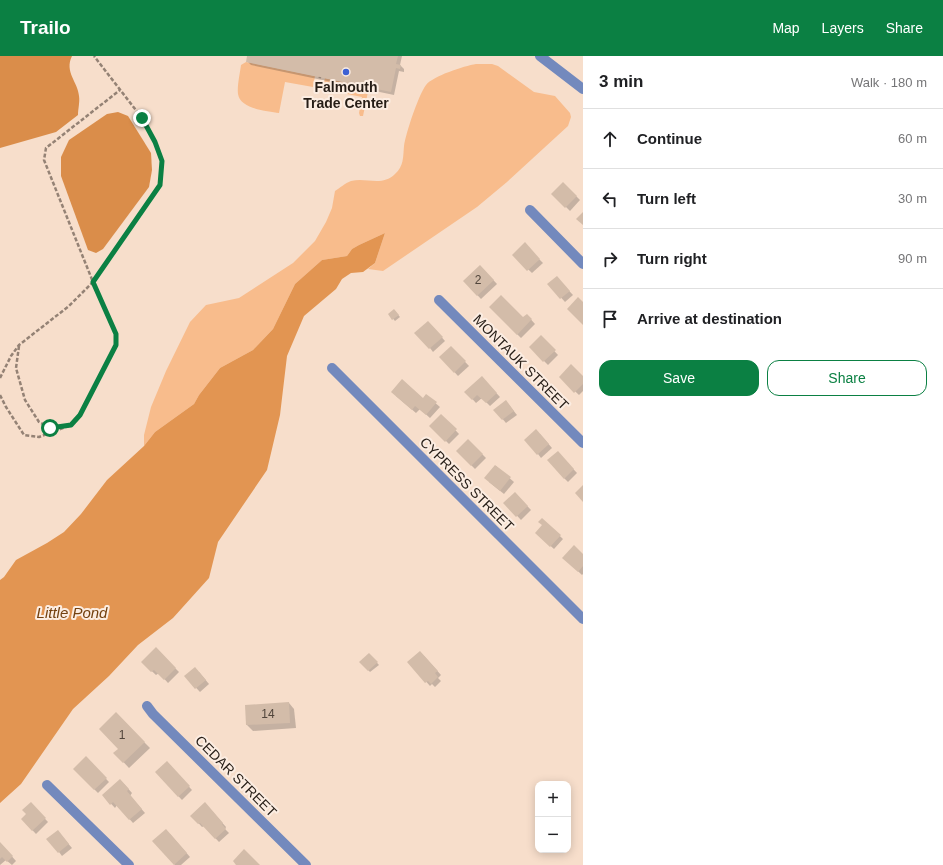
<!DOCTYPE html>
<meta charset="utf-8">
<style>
body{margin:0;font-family:Helvetica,sans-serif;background:#f2f2f2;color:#202124}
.controls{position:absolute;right:12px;bottom:12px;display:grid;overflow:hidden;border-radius:8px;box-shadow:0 2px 10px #0003}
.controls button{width:36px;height:36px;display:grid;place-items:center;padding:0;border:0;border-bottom:1px solid #e0e0e0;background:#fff;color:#202124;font:20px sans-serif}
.stop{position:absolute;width:12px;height:12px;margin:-9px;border:3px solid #0b8043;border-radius:50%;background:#fff}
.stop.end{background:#0b8043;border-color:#fff;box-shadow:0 1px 4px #0008}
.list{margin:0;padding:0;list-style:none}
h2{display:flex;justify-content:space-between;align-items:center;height:52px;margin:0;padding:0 16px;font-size:17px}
h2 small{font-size:13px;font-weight:400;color:#757577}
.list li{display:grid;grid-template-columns:26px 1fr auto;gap:12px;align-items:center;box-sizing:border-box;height:60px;padding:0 16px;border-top:1px solid #e0e0e0}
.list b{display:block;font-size:15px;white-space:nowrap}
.list em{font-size:13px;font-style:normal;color:#757577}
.actions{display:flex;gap:8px;padding:12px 16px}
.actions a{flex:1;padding:9px 0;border:1px solid #0b8043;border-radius:12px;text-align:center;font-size:14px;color:#0b8043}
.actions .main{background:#0b8043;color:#fff}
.icon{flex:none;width:22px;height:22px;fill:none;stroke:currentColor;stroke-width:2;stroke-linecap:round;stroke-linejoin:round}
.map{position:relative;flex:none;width:583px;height:809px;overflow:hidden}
header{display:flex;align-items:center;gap:24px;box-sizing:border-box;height:56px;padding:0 20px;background:#0b8043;color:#fff}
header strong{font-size:19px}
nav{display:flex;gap:22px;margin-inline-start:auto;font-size:14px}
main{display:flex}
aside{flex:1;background:#fff}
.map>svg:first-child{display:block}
.green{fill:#f8bc8c}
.forest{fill:#da8d4a}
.water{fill:#e29552}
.shadow{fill:#0003}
.building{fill:#d3bca9}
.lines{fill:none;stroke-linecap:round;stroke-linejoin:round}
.path{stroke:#948275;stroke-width:2.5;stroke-dasharray:4 2;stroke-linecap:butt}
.minor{stroke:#7389bd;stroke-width:10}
.tertiary{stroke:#7389bd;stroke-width:10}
.route{stroke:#0b8043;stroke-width:5}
.poi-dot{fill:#3d61d3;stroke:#fcede2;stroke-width:1.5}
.labels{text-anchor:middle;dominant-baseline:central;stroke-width:4;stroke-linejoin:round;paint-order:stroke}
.number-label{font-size:12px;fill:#51453b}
.poi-label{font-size:14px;font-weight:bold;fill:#261d16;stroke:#fcede2}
.street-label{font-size:14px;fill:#261d16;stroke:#fcede2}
.water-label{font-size:15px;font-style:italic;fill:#74410f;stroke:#fcede2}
</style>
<header>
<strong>Trailo</strong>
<nav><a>Map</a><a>Layers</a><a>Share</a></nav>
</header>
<main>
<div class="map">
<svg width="583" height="809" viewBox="0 0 583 809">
<rect width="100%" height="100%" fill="#f7decb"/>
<g class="green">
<path d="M246,6L315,20L313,31L285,26L279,57C267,55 240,53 238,38C237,30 240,17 241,9Z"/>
<path d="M476,8H492L498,10L534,36L555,40L570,57L571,61L568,70L507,126L477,151L383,215L368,213L375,207L385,177L359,189L352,193L347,200L322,204L295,228L273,273L253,294L220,312L199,339L194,348L155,376L144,390V379L151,351L166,315L190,266L206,249L239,242L293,207L315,185L326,166L332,152L335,135C340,132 345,127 351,125C366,121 382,131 395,118C404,110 403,101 404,90C406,77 418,40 426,29C433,20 464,10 476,8Z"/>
<path d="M325,22L369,31L363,60H360L359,57L362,41L322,33Z"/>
</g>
<g class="forest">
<path d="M0,0H72C64,16 78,26 79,40C80,46 78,53 78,59L56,76L0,92Z"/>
<path d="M118,56L128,60L151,97L152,114L149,131L103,193L96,197L88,194L61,120V101L69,84L107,58Z"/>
</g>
<path class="water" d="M385,177L375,207L363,216L351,217L342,223L336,233L304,260L287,300L280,359L267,414L218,486L209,522L173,562L138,589L109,620L73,653L21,728L0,747V524L4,521L16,504L47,487L64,476L81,458L107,424L144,390L155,376L194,348L199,339L220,312L253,294L273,273L295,228L322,204L347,200L352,193L359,189Z"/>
<g class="shadow">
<path d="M248,0H402L400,9L404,13V16L399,15L394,39L251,9L247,5Z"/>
<path d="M563,127L580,144L570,155L553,138Z"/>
<path d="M524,188L543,207L532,217L513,199Z"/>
<path d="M480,210L497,228L481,243L464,225Z"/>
<path d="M560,225L573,239L565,246L549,228Z"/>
<path d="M490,251L523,263L527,259L535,268L521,282Z"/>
<path d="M394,254L400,261L395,265L389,258Z"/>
<path d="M432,270L445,285L433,296L430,292Z"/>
<path d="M541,281L558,299L548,309L530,291Z"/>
<path d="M451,291L469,310L458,320L441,301Z"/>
<path d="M560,321H583V335L579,339Z"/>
<path d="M482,322L500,341L490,350L482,342L476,347L466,336Z"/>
<path d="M426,339L440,351L430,362L420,353L416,357L396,340L423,343Z"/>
<path d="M509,349L517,359L506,367L495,354Z"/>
<path d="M441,359L459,378L449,388L431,370Z"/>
<path d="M540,378L552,392L541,402L538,398Z"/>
<path d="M468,384L486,402L475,413L457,395Z"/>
<path d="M561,400L577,417L568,426L564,422Z"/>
<path d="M496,410L514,426L504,438L489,426Z"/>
<path d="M515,437L531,454L521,464L505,447Z"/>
<path d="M542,463L563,483L554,493L536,477L543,469Z"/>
<path d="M583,499V518L582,519L564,502Z"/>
<path d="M156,593L179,616L168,627L159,617L156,619L142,606Z"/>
<path d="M369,598L379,609L370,616L361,606Z"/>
<path d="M424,600L441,619L438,622L441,625L435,631L432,628L430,630L409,606Z"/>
<path d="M199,616L209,628L200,636L186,621Z"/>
<path d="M289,647L294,653L296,672L253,675L247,669L246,650Z"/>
<path d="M116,658L150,692L129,712L115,697L120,693Z"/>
<path d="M86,702L109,726L98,737L74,713Z"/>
<path d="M167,707L192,734L182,744L156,716Z"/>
<path d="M124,728L132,737L130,740L145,757L133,767L117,749L115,752L103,739Z"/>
<path d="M34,751L48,766L36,778L22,763Z"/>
<path d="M209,752L226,771L225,773L229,777L219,786L204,770L202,771L192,760Z"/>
<path d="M170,778L190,801L181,809H175L154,785Z"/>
<path d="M61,779L72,792L62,800L59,796Z"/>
<path d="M0,787L16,805L12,809L6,804L0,809Z"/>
</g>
<g class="building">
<path d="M247,0H398L396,8L401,9L400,13L396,12L391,36L246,6Z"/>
<path d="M563,126L577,140L565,152L551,138Z"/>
<path d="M583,156V169L576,163Z"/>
<path d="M525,186L540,203L527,215L512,199Z"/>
<path d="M480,209L494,224L477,240L463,225Z"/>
<path d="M557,220L570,235L560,243L547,228Z"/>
<path d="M501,239L523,261L527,258L532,263L517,279L489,251Z"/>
<path d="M578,241L583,246V269L567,253Z"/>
<path d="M394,253L399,259L392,264L388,258Z"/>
<path d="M428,265L443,281L429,293L414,277Z"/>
<path d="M541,279L556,294L543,306L529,291Z"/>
<path d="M451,290L466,305L454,317L439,301Z"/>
<path d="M571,308L583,320V328L574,337L559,321Z"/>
<path d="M482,320L497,337L486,347L477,339L472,344L464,336Z"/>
<path d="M402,323L423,342L426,338L437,346L426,359L415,350L412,354L391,336Z"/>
<path d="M506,344L514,355L502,364L493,354Z"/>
<path d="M441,358L457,373L445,386L429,370Z"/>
<path d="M536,373L549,388L537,399L524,384Z"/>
<path d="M468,383L483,398L471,410L456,395Z"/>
<path d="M558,395L574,413L564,423L547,404Z"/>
<path d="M495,409L511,421L500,435L484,422Z"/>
<path d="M583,429V446L575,437Z"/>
<path d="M515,436L528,450L516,461L503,447Z"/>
<path d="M542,462L561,479L550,491L535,477L542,469L538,466Z"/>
<path d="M574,489L583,498V510L578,516L562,502Z"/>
<path d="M156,591L176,612L164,624L154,614L151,616L141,606Z"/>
<path d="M420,595L438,615L435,617L438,621L431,628L428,625L425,627L407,606Z"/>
<path d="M369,597L378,606L368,615L359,606Z"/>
<path d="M195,611L206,624L195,633L184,620Z"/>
<path d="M289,646L290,667L246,669L245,649Z"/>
<path d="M116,656L145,686L123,707L113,697L118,693L99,673Z"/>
<path d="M86,700L107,722L94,734L73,713Z"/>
<path d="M167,705L190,730L178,741L155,716Z"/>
<path d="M120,723L129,733L127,735L142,753L129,764L113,746L110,749L102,739Z"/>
<path d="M31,746L46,762L32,775L21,763L26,758L22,754Z"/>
<path d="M205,746L223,767L222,768L226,773L215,783L200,767L198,768L190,760Z"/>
<path d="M166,773L187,797L174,809L152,785Z"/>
<path d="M58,774L69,788L58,797L46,783Z"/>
<path d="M0,786L13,800L7,806L2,801L0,803Z"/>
<path d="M244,793L260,809H236L233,805Z"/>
</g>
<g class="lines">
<g class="path">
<path d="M317,34L320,21"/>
<path d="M19,290L16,312L25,344L39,366L49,371L67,370"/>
<path d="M0,322L11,300L19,289L69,250L93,226L160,129L162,105L155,86L142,62L94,0"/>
<path d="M0,339L6,351L24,379L39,381L71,369L80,359L116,289V278L93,226L44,104L46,92L120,34"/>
</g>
<g class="minor">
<path d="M530,154L583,208"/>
<path d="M439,244L583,387"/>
<path d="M332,312L583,563"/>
<path d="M147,650L153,658L306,809"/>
<path d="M47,729L129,809"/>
</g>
<path class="tertiary" d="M540,0L583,33"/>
</g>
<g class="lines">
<path class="route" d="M50,372L71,369L80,359L116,289V278L93,226L160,129L162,105L155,86L142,62"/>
</g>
<circle class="poi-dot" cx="346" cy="16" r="4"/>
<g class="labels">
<g class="number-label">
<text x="478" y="224">2</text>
<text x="268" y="658">14</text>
<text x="122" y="679">1</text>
</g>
<g class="poi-label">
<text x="346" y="31">Falmouth<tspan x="346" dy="16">Trade Center</tspan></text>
</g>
<g class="street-label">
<text transform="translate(521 306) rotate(45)">MONTAUK STREET</text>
<text transform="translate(467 428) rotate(45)">CYPRESS STREET</text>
<text transform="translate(236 720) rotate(45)">CEDAR STREET</text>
</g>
<g class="water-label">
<text x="72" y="556">Little Pond</text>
</g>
</g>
</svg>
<div class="controls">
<button>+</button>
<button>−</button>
</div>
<div class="stop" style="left:50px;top:372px"></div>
<div class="stop end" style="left:142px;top:62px"></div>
</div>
<aside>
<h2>3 min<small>Walk · 180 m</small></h2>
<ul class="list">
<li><svg class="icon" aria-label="ahead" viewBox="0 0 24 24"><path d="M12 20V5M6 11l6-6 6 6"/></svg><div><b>Continue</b></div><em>60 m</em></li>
<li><svg class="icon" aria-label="left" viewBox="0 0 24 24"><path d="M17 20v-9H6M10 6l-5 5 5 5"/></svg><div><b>Turn left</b></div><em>30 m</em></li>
<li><svg class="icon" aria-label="right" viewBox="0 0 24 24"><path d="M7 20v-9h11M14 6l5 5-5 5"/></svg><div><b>Turn right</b></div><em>90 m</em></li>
<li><svg class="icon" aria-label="arrive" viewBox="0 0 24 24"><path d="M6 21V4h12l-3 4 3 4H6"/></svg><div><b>Arrive at destination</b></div></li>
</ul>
<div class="actions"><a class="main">Save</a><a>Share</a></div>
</aside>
</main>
